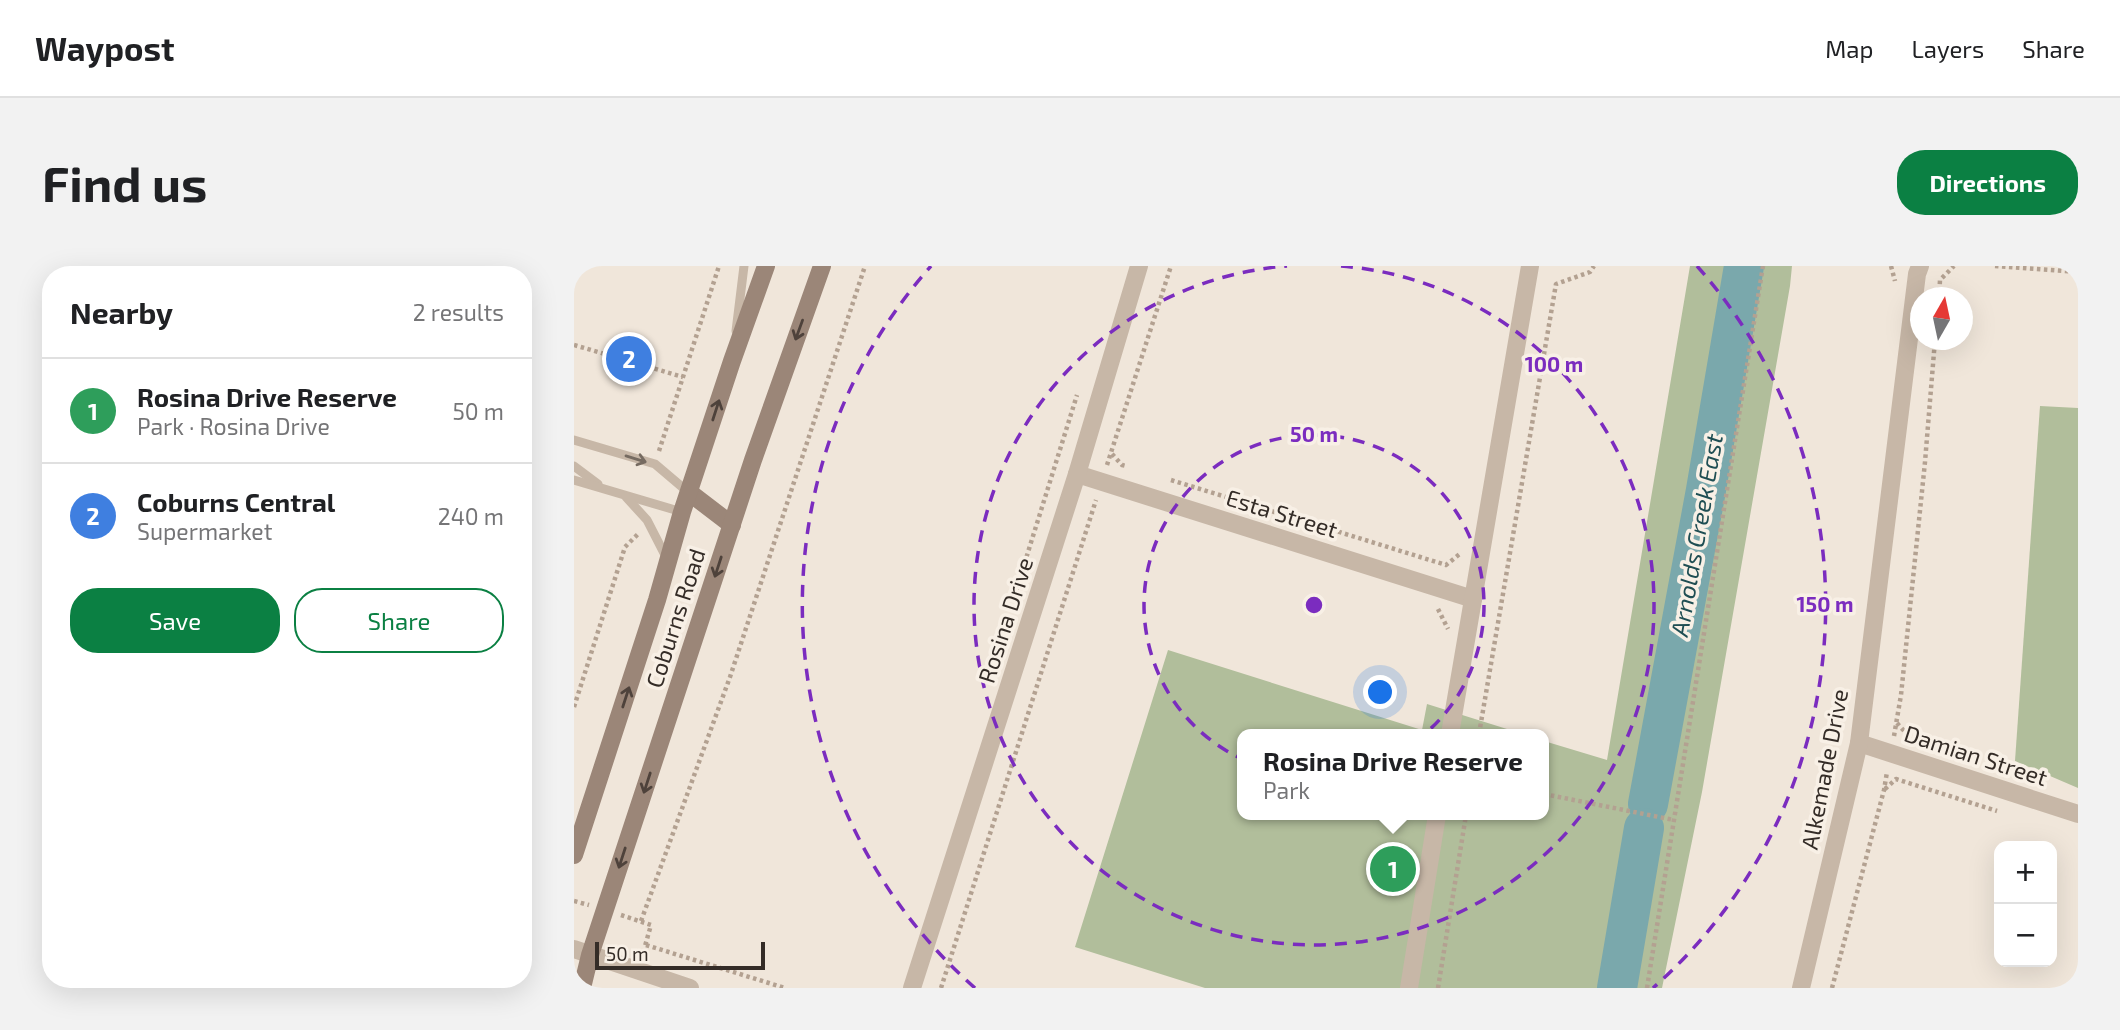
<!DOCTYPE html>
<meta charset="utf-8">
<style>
body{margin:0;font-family:"Exo 2",sans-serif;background:#f2f2f2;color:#202124}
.controls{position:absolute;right:21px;bottom:21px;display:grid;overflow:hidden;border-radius:14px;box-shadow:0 7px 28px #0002}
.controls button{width:63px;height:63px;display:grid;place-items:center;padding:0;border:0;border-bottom:2px solid #e0e0e0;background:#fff;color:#202124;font:35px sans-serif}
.compass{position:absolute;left:1336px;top:21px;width:63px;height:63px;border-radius:50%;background:#fff;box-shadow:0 7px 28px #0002;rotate:9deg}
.scale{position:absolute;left:21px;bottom:18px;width:170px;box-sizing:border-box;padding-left:7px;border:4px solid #342c27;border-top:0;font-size:19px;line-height:24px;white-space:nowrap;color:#342c27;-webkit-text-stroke:5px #f8f0e6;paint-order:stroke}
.you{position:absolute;left:807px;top:427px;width:24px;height:24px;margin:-18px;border:5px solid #fff;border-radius:50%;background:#1a73e8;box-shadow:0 0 0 10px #1a73e833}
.badge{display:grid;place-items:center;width:46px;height:46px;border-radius:50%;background:#0b8043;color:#fff;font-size:23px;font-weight:700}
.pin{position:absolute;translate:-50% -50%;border:4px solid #fff;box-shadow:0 2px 7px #0006}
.popup{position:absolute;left:663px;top:463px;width:312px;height:91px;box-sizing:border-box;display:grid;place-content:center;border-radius:14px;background:#fff;filter:drop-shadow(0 2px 5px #0005);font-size:23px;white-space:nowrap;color:#757577}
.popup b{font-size:26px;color:#202124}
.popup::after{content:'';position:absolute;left:50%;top:100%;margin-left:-14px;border:14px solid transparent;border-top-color:#fff}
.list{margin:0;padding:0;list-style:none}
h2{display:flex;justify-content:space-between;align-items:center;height:91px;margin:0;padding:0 28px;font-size:30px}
h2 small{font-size:23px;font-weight:400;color:#757577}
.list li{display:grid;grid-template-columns:46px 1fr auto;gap:21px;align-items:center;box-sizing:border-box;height:105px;padding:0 28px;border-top:2px solid #e0e0e0}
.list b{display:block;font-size:26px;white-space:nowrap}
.list p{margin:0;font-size:23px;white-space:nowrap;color:#757577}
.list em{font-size:23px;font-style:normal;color:#757577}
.actions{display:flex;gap:14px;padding:21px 28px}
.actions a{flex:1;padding:16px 0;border:2px solid #0b8043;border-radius:28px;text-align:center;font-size:24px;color:#0b8043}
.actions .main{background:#0b8043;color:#fff}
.map{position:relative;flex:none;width:1504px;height:722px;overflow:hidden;border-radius:28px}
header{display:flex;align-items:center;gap:42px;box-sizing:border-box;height:98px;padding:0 35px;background:#fff;border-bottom:2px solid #e0e0e0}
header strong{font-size:33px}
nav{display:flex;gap:38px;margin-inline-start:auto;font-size:24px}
.intro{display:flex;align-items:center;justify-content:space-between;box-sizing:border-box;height:168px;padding:0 42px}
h1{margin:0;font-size:49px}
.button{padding:18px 32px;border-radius:28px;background:#0b8043;color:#fff;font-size:24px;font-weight:700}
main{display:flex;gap:42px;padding:0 42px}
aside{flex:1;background:#fff;border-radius:28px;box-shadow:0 7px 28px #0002}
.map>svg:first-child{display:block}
.green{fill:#b1be9b}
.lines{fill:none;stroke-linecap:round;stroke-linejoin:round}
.river{stroke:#7aa8ac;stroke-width:40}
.path{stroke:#b3a191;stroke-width:4.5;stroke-dasharray:3.5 3.5;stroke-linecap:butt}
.service{stroke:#c7b7a7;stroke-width:9}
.minor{stroke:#c7b7a7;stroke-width:18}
.tertiary{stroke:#c7b7a7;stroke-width:18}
.secondary{stroke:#9b8678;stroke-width:18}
.oneway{stroke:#4e423b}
.oneway2{stroke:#766b61}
.ring{fill:none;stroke:#7b2cbf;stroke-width:3.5;stroke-dasharray:12 9}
.labels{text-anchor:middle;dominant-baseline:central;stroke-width:7;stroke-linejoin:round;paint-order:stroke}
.street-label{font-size:23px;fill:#342c27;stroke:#f8f0e6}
.water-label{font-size:24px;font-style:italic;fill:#1f4e53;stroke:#f8f0e6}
.centre{fill:#7b2cbf;stroke:#f8f0e6;stroke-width:3.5}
.ring-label{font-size:21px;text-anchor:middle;font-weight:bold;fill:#7b2cbf;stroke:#f8f0e6;stroke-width:7;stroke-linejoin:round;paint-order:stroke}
</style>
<header>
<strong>Waypost</strong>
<nav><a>Map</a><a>Layers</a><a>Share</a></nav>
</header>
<div class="intro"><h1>Find us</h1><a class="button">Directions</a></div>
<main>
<aside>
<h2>Nearby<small>2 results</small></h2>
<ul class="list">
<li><span class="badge" style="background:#2e9e5b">1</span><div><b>Rosina Drive Reserve</b><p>Park · Rosina Drive</p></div><em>50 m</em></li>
<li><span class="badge" style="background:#3f7fe0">2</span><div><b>Coburns Central</b><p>Supermarket</p></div><em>240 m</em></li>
</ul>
<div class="actions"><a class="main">Save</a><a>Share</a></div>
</aside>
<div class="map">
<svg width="1504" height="722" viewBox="0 0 1504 722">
<rect width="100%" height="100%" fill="#f0e6da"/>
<g class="green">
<path d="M1116,0H1218L1216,20L1128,526L1088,722H631L501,681L594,384L848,464L853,438L949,468H668V549H970V475L1033,494Z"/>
<path d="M1466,140L1504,142V522L1441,495Z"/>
</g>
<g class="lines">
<g class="river">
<path d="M1074,538L1132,224L1170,0"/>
<path d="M1043,722L1070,562"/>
</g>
<g class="path">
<path d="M1317,0L1321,15"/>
<path d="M1421,0L1504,6"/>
<path d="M1365,32L1366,14L1380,0"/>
<path d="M0,79L109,111"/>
<path d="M85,185L145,0"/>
<path d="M538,188L548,199L552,200"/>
<path d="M533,199L597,0"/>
<path d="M597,214L872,299L887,287"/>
<path d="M440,331L503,129"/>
<path d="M864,343L874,363"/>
<path d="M0,441L51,281L65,267"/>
<path d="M1323,457L1338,474"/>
<path d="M905,468L982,18L1016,6L1020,0"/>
<path d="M1320,470L1327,429L1351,196L1361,74"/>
<path d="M1311,523L1322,513L1423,545"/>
<path d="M970,528L1100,554"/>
<path d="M0,635L15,639"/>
<path d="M47,649L77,659L71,680"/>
<path d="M67,655L156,411L291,0"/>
<path d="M72,679L211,722"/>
<path d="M367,722L522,234"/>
<path d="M864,722L892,549"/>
<path d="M1073,722L1189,0"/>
<path d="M1258,722L1310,524L1313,506"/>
</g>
<g class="service">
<path d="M162,65L170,0"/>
<path d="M0,174L81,198L114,226"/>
<path d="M0,200L24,218"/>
<path d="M0,214L108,246"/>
<path d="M52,231L73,254L92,291"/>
</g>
<g class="minor">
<path d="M503,208L899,333"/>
<path d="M876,468L956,0"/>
<path d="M1285,477L1504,548"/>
<path d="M338,722L503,208L565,0"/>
<path d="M835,722L863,549"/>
<path d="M1227,722L1285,477L1343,8L1346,0"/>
</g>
<path class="tertiary" d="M0,683L116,722"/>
<g class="secondary">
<path d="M116,227L158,259"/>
<path d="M0,589L83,334L108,246L158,95L192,0"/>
<path d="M8,722L16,689L179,194L248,0"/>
</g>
</g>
<defs><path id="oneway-shaft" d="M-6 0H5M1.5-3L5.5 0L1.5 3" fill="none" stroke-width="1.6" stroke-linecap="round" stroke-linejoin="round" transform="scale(1.75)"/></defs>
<g class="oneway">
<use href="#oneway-shaft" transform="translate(225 64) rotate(110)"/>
<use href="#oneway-shaft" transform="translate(142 144) rotate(-72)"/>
<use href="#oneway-shaft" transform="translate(144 301) rotate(108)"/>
<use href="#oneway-shaft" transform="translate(52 431) rotate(-72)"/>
<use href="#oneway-shaft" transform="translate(73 517) rotate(108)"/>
<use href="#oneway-shaft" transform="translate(48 592) rotate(108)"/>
</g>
<use class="oneway2" href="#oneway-shaft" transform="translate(62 193) rotate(17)"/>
<g class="ring">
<circle cx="740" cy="339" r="170"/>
<path d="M767 0A340 340 0 1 1 713 0"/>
<path d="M401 722A511 511 0 0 1 357 0M1123 0A511 511 0 0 1 1079 722"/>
</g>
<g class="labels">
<g class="street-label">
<text transform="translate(708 247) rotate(17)">Esta Street</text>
<text transform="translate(101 352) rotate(-72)">Coburns Road</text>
<text transform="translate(431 354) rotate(-72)">Rosina Drive</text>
<text transform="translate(1402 489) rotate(18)">Damian Street</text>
<text transform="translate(1250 503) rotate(-79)">Alkemade Drive</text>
</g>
<g class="water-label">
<text transform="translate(1122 269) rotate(-80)">Arnolds Creek East</text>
</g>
</g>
<circle cx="740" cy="339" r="10" class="centre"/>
<g class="ring-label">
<text x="980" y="106">100 m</text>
<text x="740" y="176">50 m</text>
<text x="1251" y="346">150 m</text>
</g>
</svg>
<div class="controls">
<button>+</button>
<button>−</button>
</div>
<svg class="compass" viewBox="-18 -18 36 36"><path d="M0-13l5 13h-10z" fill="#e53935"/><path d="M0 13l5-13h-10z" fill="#757577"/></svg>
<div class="scale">50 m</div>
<div class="you"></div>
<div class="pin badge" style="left:819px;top:603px;background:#2e9e5b">1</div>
<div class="popup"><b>Rosina Drive Reserve</b>Park</div>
<div class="pin badge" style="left:55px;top:93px;background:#3f7fe0">2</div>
</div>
</main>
